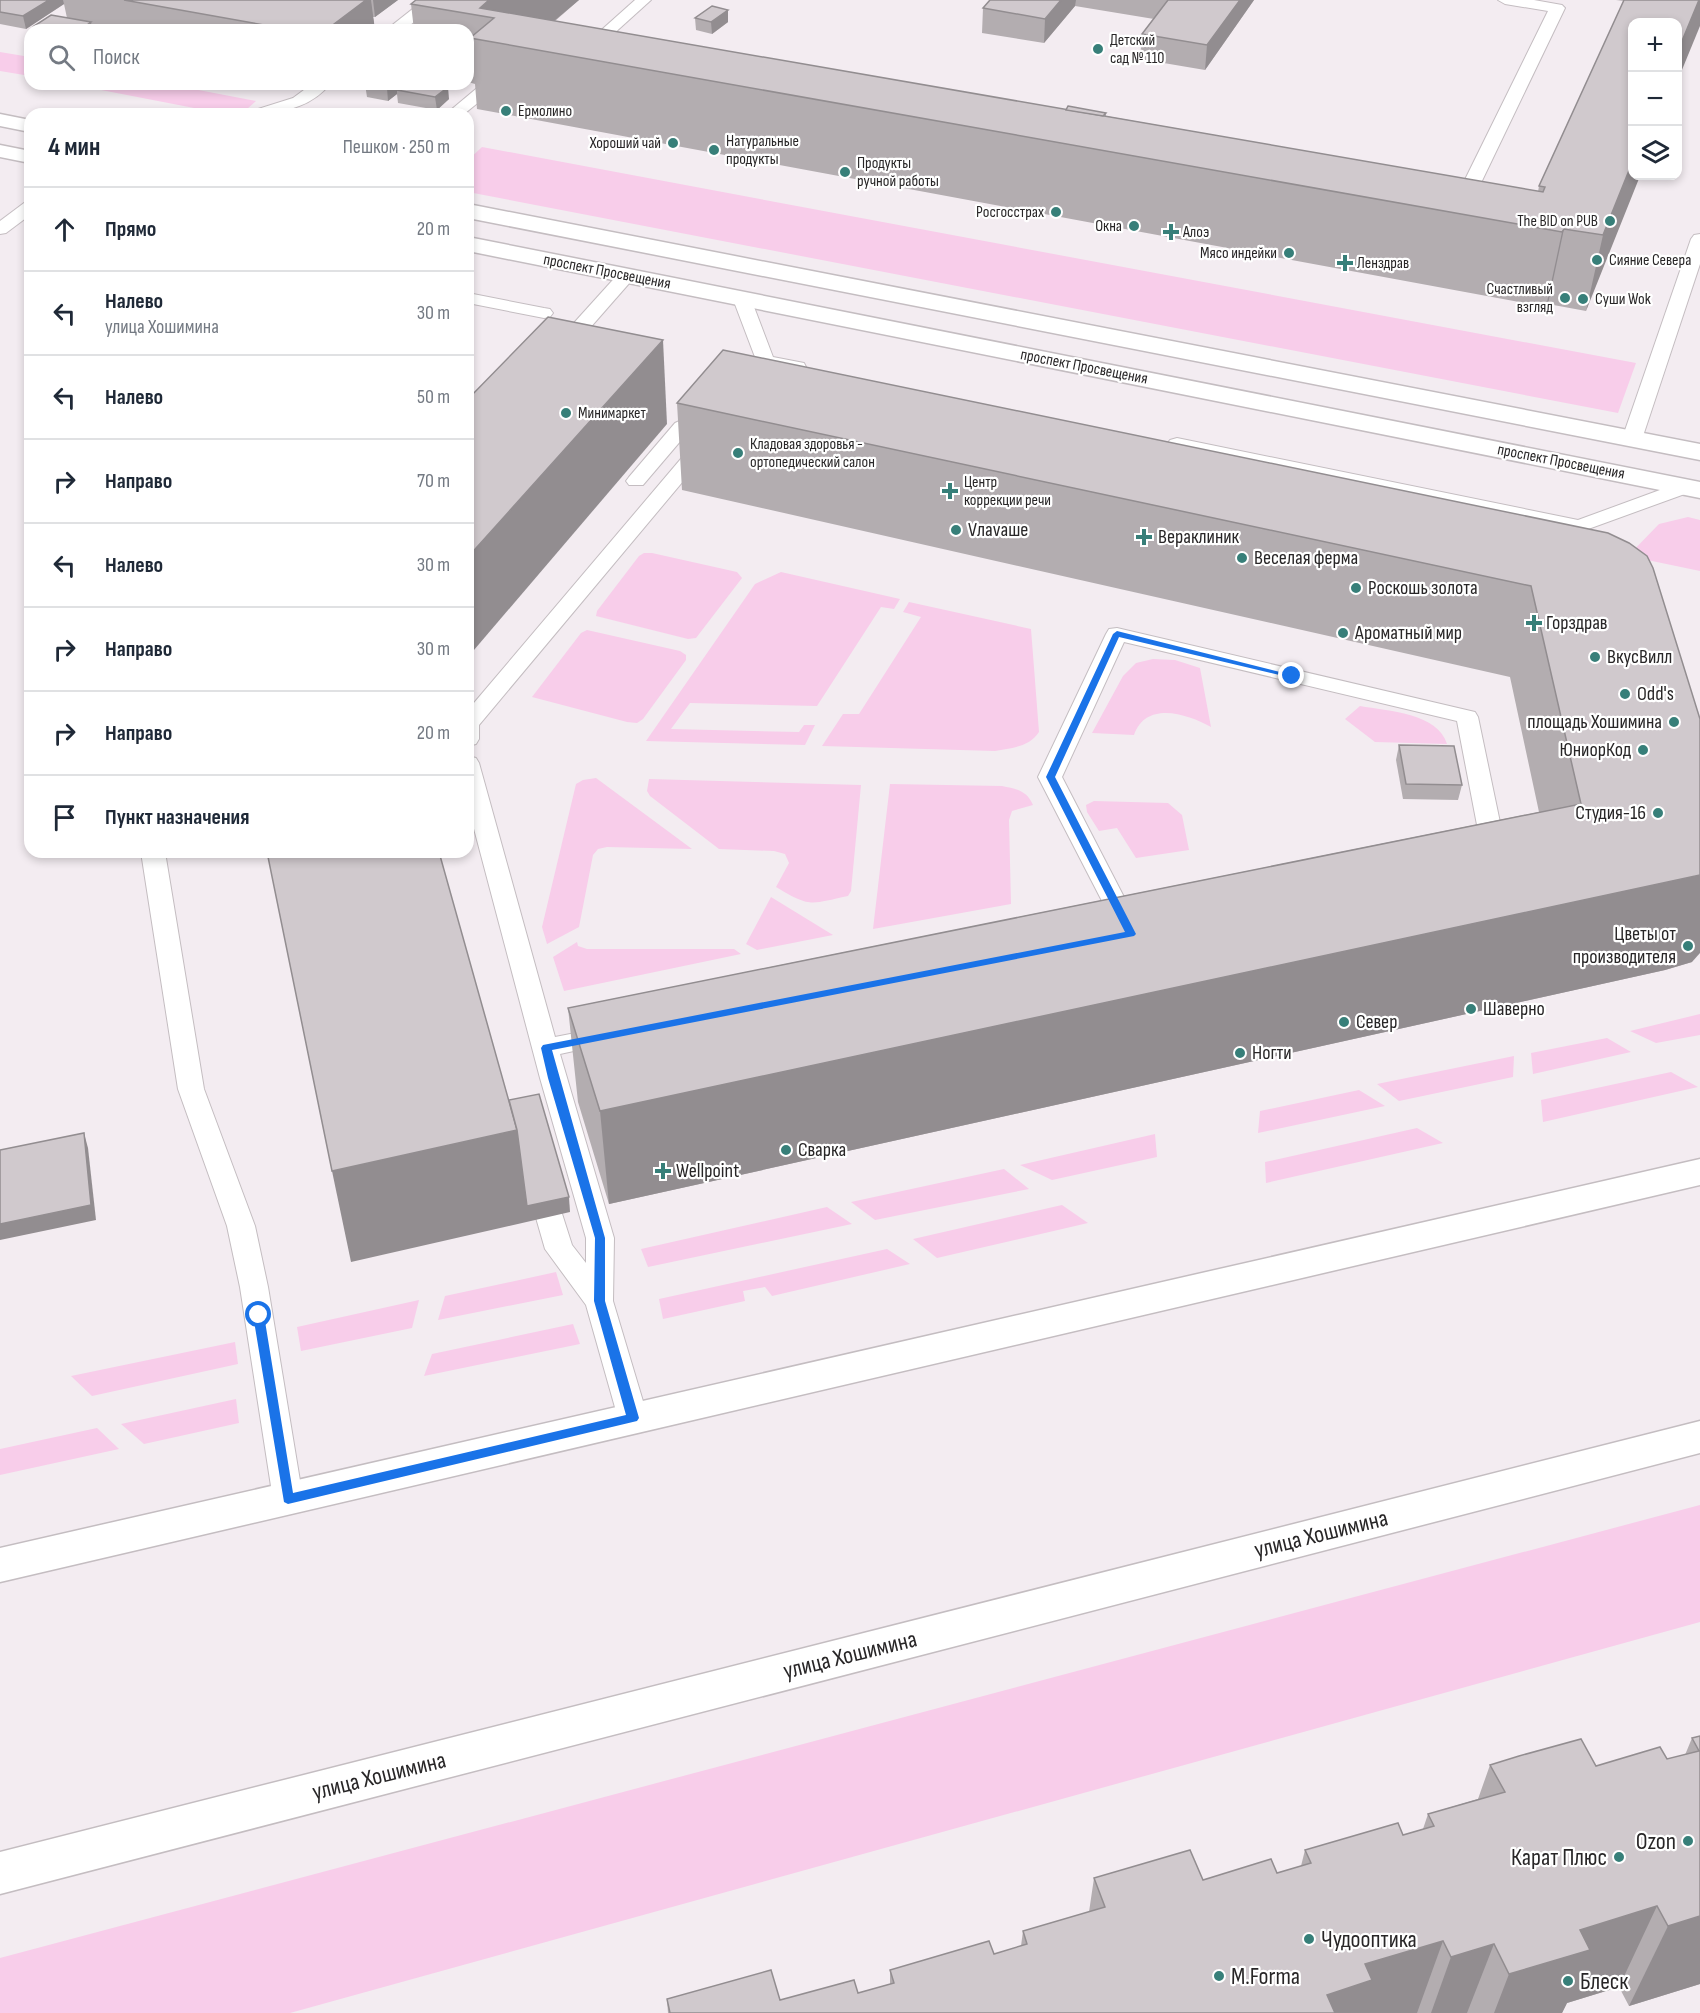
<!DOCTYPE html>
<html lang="ru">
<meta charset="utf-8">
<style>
body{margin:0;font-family:"Sofia Sans Condensed",sans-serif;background:#f6f6f7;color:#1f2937}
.controls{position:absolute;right:18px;top:18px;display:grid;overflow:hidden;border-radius:12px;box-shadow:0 3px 9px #0003}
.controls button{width:54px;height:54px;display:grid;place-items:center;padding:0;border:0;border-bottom:2px solid #e0e1e3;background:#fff;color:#1f2937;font:30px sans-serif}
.stop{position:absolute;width:18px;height:18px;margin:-14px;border:4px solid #1a73e8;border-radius:50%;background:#fff}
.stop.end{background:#1a73e8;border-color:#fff;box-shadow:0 2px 6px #0008}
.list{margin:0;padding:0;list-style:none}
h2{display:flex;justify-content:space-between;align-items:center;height:78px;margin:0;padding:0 24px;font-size:26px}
h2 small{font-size:20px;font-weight:400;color:#747a83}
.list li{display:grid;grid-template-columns:39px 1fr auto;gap:18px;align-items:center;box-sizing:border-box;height:84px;padding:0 24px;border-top:2px solid #e0e1e3}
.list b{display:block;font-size:22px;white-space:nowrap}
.list p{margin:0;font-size:20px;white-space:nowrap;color:#747a83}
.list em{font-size:20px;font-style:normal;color:#747a83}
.icon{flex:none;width:33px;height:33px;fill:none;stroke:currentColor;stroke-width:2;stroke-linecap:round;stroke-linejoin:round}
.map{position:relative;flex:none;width:1700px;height:2013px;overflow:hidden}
.search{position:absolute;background:#fff;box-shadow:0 3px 9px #0003;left:24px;top:24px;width:450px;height:66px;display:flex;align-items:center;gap:15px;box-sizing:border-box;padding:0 21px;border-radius:18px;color:#747a83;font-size:22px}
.panel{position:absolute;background:#fff;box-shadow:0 3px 9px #0003;left:24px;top:108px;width:450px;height:750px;border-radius:18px}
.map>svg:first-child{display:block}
.green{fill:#f8cdea}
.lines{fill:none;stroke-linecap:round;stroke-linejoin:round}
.lane-casing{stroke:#c4bdc1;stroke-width:2}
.secondary-casing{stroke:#c4bdc1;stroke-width:3}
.lane{fill:#fff;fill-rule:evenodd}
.secondary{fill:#fff;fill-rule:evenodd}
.wall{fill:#b3adb0}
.shaded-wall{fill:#928d90}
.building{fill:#d0c9cd;stroke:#928d90;stroke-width:1.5}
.route{fill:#1a73e8}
.poi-dot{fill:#377f79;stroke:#fff;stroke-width:2}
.labels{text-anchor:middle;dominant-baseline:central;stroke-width:4.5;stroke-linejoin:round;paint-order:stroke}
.far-poi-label{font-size:16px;fill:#282627;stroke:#fff;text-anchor:start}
.far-street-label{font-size:16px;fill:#282627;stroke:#fff}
.poi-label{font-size:20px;fill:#282627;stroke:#fff;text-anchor:start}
.near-street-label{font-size:24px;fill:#282627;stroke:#fff}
.near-poi-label{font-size:24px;fill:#282627;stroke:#fff;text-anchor:start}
</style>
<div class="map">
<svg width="1700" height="2013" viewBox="0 0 1700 2013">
<rect width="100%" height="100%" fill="#f3ecf1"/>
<g class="green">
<path d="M0,52L30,57V76L0,71Z"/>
<path d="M70,84H167L256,101L247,109L220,113Z"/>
<path d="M482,147L1636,363L1618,413L468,192V160Z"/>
<path d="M1688,517L1700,520V571L1628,556L1659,524Z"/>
<path d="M644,553H652L737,572L742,578L696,638L688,639L596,616L597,611L639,556Z"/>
<path d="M781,572L900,599L894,609L881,607L817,706L690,703L671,729L799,732L804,725H815L805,745L646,741L755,584Z"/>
<path d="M909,602L1031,629L1039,732C1029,747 1012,748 995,751L822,746L843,714H859L921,617L903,612Z"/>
<path d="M587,630L680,651L686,655V660L643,719L637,723L627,722L532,697L581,633Z"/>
<path d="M1153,659L1175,660L1200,668L1211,727C1188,714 1146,700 1134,735L1092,733L1123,676L1136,663Z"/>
<path d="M1360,706C1388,711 1438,713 1447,744L1375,742L1345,719Z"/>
<path d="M596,778L692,849L607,847L598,849L593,855L579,927L547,944L542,927L576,784L583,780Z"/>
<path d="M649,779L861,785L851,891L848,896C810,904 811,908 776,887L789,863L785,854L774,851L719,849L650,796L647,791Z"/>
<path d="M890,784L1002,786C1017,789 1027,791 1033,805L1012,811L1009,820L1011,904L873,929Z"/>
<path d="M1094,801L1168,803L1182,815L1189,850L1136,858L1117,828L1099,831L1087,812L1086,805Z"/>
<path d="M771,897L833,935L757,950L746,944Z"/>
<path d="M577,942L578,946L587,949H734L741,954L564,991L553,957Z"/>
<path d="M1700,1014V1035L1656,1043L1630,1031Z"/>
<path d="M1607,1038L1631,1052L1533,1074L1531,1053Z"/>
<path d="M1514,1056L1513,1077L1399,1101L1377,1084Z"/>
<path d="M1671,1072L1698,1087L1543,1122L1541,1100Z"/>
<path d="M1359,1090L1385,1106L1258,1133L1260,1111Z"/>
<path d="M1417,1128L1443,1143L1266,1183L1265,1162Z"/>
<path d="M1155,1134L1157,1157L1052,1180L1020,1165Z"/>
<path d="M1004,1169L1029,1189L875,1220L851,1202Z"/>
<path d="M1062,1205L1088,1223L937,1258L913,1239Z"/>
<path d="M827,1207L852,1224L648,1267L641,1249Z"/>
<path d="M887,1249L910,1264L772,1296L765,1287L743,1291L745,1301L663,1319L659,1299Z"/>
<path d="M556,1272L563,1295L438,1320L445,1296Z"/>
<path d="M419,1300L412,1328L301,1351L297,1327Z"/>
<path d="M573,1324L580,1344L424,1376L432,1354Z"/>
<path d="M235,1342L238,1364L92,1396L71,1376Z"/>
<path d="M236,1399L239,1423L144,1444L121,1424Z"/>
<path d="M97,1428L119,1449L0,1475V1449Z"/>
<path d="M1700,1505V1622L290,2013H0V1958Z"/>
</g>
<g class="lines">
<g class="lane-casing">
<g id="lane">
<path d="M424,0H441L404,30H386Z"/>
<path d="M635,0H651L589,56H579L576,53L579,50Z"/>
<path d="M1498,0H1534L1562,5L1565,8L1467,212L1464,216H1452L1449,212L1548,11L1505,4Z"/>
<path d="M489,81L497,86L495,89L464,114H446L483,83Z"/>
<path d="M312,84H330C311,108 279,114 250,114L252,111L293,98Z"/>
<path d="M30,202V215L6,233L0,234V221L24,203Z"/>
<path d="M1700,234V264L1642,439L1639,443H1625L1622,439L1691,239L1694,235Z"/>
<path d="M626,271L632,272L635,276L632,280L568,353H554L552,349L554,345L620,272Z"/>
<path d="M468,293L544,308L550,309L553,313L550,317L544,318L468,303Z"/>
<path d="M742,294L748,295L751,299L773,357L804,363L806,367L804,371L797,373L758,365L733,299L736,295Z"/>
<path d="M710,407L717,409L720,413L717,417L689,431L643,485H629L626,481L629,477L675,423Z"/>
<path d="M1177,438L1578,520L1679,483H1693L1696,487L1693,491L1580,532L1170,448L1167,444L1170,440Z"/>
<path d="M703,439L710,441L713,445L710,449L479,725V739L476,744L468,746V710L696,441Z"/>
<path d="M1117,628L1475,712L1478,717L1507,856L1503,862L1495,864L1487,862L1483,856L1457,721L1124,642L1062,777L1140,928L1137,934L1128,936L1119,934L1038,777L1106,634L1109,629Z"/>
<path d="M468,756L476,758L479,763L555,1037L606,1027L615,1030L619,1036L615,1042L560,1054L614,1238L613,1301L648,1418L644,1427L633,1430L622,1427L618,1418L586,1305L545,1249L526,1183L530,1176L540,1173L550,1176L572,1245L586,1263V1238L540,1078L468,806Z"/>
<path d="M141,852H165L204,1089L255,1226L268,1287L303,1499L299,1508L288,1512L277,1508L273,1499L240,1287L227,1226L178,1089Z"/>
</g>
</g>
<g class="secondary-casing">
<g id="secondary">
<path d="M0,114L30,120V132L0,126Z"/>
<path d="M0,145L30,151V163L0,157Z"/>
<path d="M468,204L1700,444V460L468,218Z"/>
<path d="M468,237L1700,482V498L468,251Z"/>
<path d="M1700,1159V1185L0,1582V1548Z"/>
<path d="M1700,1421V1453L0,1894V1852Z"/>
</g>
</g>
<use href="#lane" class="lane"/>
<use href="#secondary" class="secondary"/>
</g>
<g class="wall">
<path d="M0,0H398L375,17H373L375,30H104L92,28V30H35L34,26L67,18L64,4L26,29L0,24Z"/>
<path d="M416,0H579L555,21L1066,110L1106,113V116L1538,192L1539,186L1624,1L1616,0H1700L1632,176L1586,311L1548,304L1546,307L477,109L475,84L468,82V30H414L411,4Z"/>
<path d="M990,0H1254L1205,70L1140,59L1142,34L1154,19L1075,6L1044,43L982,33L983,8Z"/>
<path d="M728,10V22L712,34L696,30L695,18Z"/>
<path d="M365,84H400V87L449,99L437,110L398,103L397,94L388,101L367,97Z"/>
<path d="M677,403L1608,533L1692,962L1665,970L609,1204L578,1102L568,1008L1539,812L1510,677L682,490Z"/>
<path d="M1399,745L1462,785L1458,800L1403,799L1396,760Z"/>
<path d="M1700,1736V1984L1629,2006L1619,1987L1567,2003L1562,2013H668L667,1999L780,2000L858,1993L890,1984V1970L994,1954L1021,1946L1023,1931L1089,1912L1094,1878L1203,1880L1277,1873L1301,1866L1305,1850L1403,1835L1423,1829L1428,1814L1478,1799L1490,1765L1596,1766L1667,1759L1685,1755L1692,1738Z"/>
</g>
<g class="shaded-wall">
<path d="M49,0H63L64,4L26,29L23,16Z"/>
<path d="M366,0H371L375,30H326Z"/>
<path d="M373,0H398L375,17Z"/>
<path d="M489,0H579L523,47L494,18L480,8Z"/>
<path d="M1061,0H1076L1075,6L1044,43L1045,19Z"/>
<path d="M1240,0H1254L1205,70L1207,45Z"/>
<path d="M1699,0H1700V26L1677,82V53Z"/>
<path d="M728,10V22L712,34L711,22Z"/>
<path d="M91,22L92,30H80Z"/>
<path d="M392,84H400L401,91L397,90V94L388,101L387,88Z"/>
<path d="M448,87L449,99L437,110L435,97Z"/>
<path d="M1632,163V176H1640L1586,311L1603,235Z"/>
<path d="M1564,229L1548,304L1546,307L1562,232Z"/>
<path d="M663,340L667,424L468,657V557Z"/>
<path d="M1700,875V953L1692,962L1665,970L609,1204L600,1111Z"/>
<path d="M517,1130L569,1197L570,1212L351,1262L332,1171Z"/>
<path d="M84,1133L88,1148L96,1220L0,1240V1224Z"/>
<path d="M1657,1906L1619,1987L1567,2003L1562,2013H1494L1509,1974L1580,1930Z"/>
<path d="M1700,1916V1984L1629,2006L1668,1926Z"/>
<path d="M1443,1941L1417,2013H1321L1327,1995L1365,1964Z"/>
<path d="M1494,1944L1467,2013H1431L1451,1957Z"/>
</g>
<g class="building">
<path d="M0,0H49L23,16L0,12Z"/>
<path d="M124,0H366L326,30H292Z"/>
<path d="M416,0H489L480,8L1543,192L1545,187L1539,186L1624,0H1699L1677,53V22H1632V163L1603,235L1564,229L1562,232L470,38L494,18L411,4Z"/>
<path d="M990,0H1061L1045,19L983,8Z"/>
<path d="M1168,0H1240L1207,45L1142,34Z"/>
<path d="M712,6L728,10L711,22L695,18Z"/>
<path d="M51,15L91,22L80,30H56L34,26Z"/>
<path d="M111,26L132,30H105Z"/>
<path d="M365,84H392L387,88Z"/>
<path d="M404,84H433L448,87L435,97L397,90Z"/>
<path d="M1068,106L1106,113L1103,116L1066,110Z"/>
<path d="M548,317L663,340L468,557V399Z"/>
<path d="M723,350L1608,533L1629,543L1647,556L1653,568L1700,719V875L600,1111L568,1008L1581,804L1531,586L677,403Z"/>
<path d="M1399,745L1454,746L1462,785L1406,784Z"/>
<path d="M267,852H439L517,1130L332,1171Z"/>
<path d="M539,1094L569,1197L527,1206L517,1130L509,1100Z"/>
<path d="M84,1133L91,1205L0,1224V1150Z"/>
<path d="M1700,1736V1916L1668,1926L1657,1906L1580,1930L1590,1950L1509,1974L1494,1944L1451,1957L1443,1941L1365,1964L1372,1980L1327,1995L1335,2013H670L667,1999L771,1970L780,2000L854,1980L858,1993L894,1983L890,1970L989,1941L994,1954L1027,1944L1023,1931L1105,1907L1094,1878L1190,1850L1203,1880L1271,1859L1277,1873L1311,1863L1305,1850L1398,1823L1403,1835L1434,1826L1428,1814L1505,1792L1490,1765L1519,1756L1581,1739L1596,1766L1660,1747L1667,1759L1699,1751L1692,1738Z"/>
</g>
<path class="route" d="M1117,631L1296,676L1292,678L1119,637L1055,777L1136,934L1134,936L552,1050L605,1238V1301L639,1418L637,1421L288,1504L284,1502L253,1315L259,1311L264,1315L293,1493L626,1415L594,1301L595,1238L548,1078L541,1048L543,1045L1125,932L1046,777L1113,634Z"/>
<g class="poi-dot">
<circle cx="1098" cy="49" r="6"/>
<circle cx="506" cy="111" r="6"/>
<circle cx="673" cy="143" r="6"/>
<circle cx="714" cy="150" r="6"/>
<circle cx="845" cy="172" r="6"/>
<circle cx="1056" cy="212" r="6"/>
<circle cx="1610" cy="221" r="6"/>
<circle cx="1134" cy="226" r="6"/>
<path d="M1168 223h6v6h6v6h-6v6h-6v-6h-6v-6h6z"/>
<circle cx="1289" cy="253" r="6"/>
<circle cx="1597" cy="260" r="6"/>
<path d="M1342 254h6v6h6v6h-6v6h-6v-6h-6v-6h6z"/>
<circle cx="1565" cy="298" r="6"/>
<circle cx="1583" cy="299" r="6"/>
<circle cx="566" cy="413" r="6"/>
<circle cx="738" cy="453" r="6"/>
<path d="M947 482h6v6h6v6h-6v6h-6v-6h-6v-6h6z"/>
<circle cx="956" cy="530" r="6"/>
<path d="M1141 528h6v6h6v6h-6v6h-6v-6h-6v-6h6z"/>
<circle cx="1242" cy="558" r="6"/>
<circle cx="1356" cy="588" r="6"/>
<path d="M1531 614h6v6h6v6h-6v6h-6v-6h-6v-6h6z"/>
<circle cx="1343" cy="633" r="6"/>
<circle cx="1595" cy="657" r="6"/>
<circle cx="1625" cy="694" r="6"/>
<circle cx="1674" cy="722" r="6"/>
<circle cx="1643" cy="750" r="6"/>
<circle cx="1658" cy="813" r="6"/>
<circle cx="1688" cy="946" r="6"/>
<circle cx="1471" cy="1009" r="6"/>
<circle cx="1344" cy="1022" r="6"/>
<circle cx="1240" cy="1053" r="6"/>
<circle cx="786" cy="1150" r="6"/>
<path d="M660 1162h6v6h6v6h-6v6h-6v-6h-6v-6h6z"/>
<circle cx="1688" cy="1841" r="6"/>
<circle cx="1619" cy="1857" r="6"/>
<circle cx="1309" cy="1939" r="6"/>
<circle cx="1219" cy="1976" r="6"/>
<circle cx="1568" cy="1981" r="6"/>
</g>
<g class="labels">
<g class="far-poi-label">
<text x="1110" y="40">Детский<tspan x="1110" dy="18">сад № 110</tspan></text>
<text x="518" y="111">Ермолино</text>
<text x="726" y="141">Натуральные<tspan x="726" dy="18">продукты</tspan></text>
<text x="661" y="143" text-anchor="end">Хороший чай</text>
<text x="857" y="163">Продукты<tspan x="857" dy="18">ручной работы</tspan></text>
<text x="1044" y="212" text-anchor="end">Росгосстрах</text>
<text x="1598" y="221" text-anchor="end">The BID on PUB</text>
<text x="1122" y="226" text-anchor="end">Окна</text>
<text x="1183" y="232">Алоэ</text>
<text x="1277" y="253" text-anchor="end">Мясо индейки</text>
<text x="1609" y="260">Сияние Севера</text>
<text x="1357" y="263">Ленздрав</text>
<text x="1553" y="289" text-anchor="end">Счастливый<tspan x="1553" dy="18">взгляд</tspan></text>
<text x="1595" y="299">Суши Wok</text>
<text x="578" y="413">Минимаркет</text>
<text x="750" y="444">Кладовая здоровья -<tspan x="750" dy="18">ортопедический салон</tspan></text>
<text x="964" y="482">Центр<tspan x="964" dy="18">коррекции речи</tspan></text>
</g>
<g class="far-street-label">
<text transform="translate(607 272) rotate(11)">проспект Просвещения</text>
<text transform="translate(1084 367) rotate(11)">проспект Просвещения</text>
<text transform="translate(1561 462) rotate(11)">проспект Просвещения</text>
</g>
<g class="poi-label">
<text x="968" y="530">Vлаvаше</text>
<text x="1158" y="537">Вераклиник</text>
<text x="1254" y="558">Веселая ферма</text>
<text x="1368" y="588">Роскошь золота</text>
<text x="1546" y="623">Горздрав</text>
<text x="1355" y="633">Ароматный мир</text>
<text x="1607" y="657">ВкусВилл</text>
<text x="1637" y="694">Odd's</text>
<text x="1662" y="722" text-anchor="end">площадь Хошимина</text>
<text x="1631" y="750" text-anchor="end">ЮниорКод</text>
<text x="1646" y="813" text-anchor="end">Студия-16</text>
<text x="1676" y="934" text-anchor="end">Цветы от<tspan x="1676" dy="23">производителя</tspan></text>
<text x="1483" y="1009">Шаверно</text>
<text x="1356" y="1022">Север</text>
<text x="1252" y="1053">Ногти</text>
<text x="798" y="1150">Сварка</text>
<text x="676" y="1171">Wellpoint</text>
</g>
<g class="near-street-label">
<text transform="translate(1321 1534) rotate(-14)">улица Хошимина</text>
<text transform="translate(850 1655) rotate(-14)">улица Хошимина</text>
<text transform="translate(379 1776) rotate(-14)">улица Хошимина</text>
</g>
<g class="near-poi-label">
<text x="1676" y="1841" text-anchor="end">Ozon</text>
<text x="1607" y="1857" text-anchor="end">Карат Плюс</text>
<text x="1321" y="1939">Чудооптика</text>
<text x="1231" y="1976">M.Forma</text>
<text x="1580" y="1981">Блеск</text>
</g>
</g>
</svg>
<div class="controls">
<button>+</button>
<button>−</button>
<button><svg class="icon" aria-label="layers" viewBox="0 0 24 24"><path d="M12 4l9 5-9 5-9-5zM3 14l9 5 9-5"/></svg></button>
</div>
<div class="stop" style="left:259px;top:1315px"></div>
<div class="stop end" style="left:1292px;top:676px"></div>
<div class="search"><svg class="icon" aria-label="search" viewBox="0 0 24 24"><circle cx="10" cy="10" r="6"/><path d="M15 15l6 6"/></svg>Поиск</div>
<section class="panel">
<h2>4 мин<small>Пешком · 250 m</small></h2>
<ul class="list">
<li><svg class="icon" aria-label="ahead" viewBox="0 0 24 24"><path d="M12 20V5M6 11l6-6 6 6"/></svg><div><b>Прямо</b></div><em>20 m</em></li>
<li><svg class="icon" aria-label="left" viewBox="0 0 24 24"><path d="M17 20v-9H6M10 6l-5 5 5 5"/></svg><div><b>Налево</b><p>улица Хошимина</p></div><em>30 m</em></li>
<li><svg class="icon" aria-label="left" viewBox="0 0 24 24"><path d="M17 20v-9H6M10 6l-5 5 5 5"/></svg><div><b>Налево</b></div><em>50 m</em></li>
<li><svg class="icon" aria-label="right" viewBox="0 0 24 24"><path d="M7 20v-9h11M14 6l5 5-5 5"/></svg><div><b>Направо</b></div><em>70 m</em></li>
<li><svg class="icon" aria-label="left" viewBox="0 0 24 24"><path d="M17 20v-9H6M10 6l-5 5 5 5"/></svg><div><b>Налево</b></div><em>30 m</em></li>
<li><svg class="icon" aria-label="right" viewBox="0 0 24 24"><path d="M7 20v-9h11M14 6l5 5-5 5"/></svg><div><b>Направо</b></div><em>30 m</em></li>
<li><svg class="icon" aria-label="right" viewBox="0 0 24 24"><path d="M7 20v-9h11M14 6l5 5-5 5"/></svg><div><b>Направо</b></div><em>20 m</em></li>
<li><svg class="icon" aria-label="arrive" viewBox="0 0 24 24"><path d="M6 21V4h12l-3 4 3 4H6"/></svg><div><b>Пункт назначения</b></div></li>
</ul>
</section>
</div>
